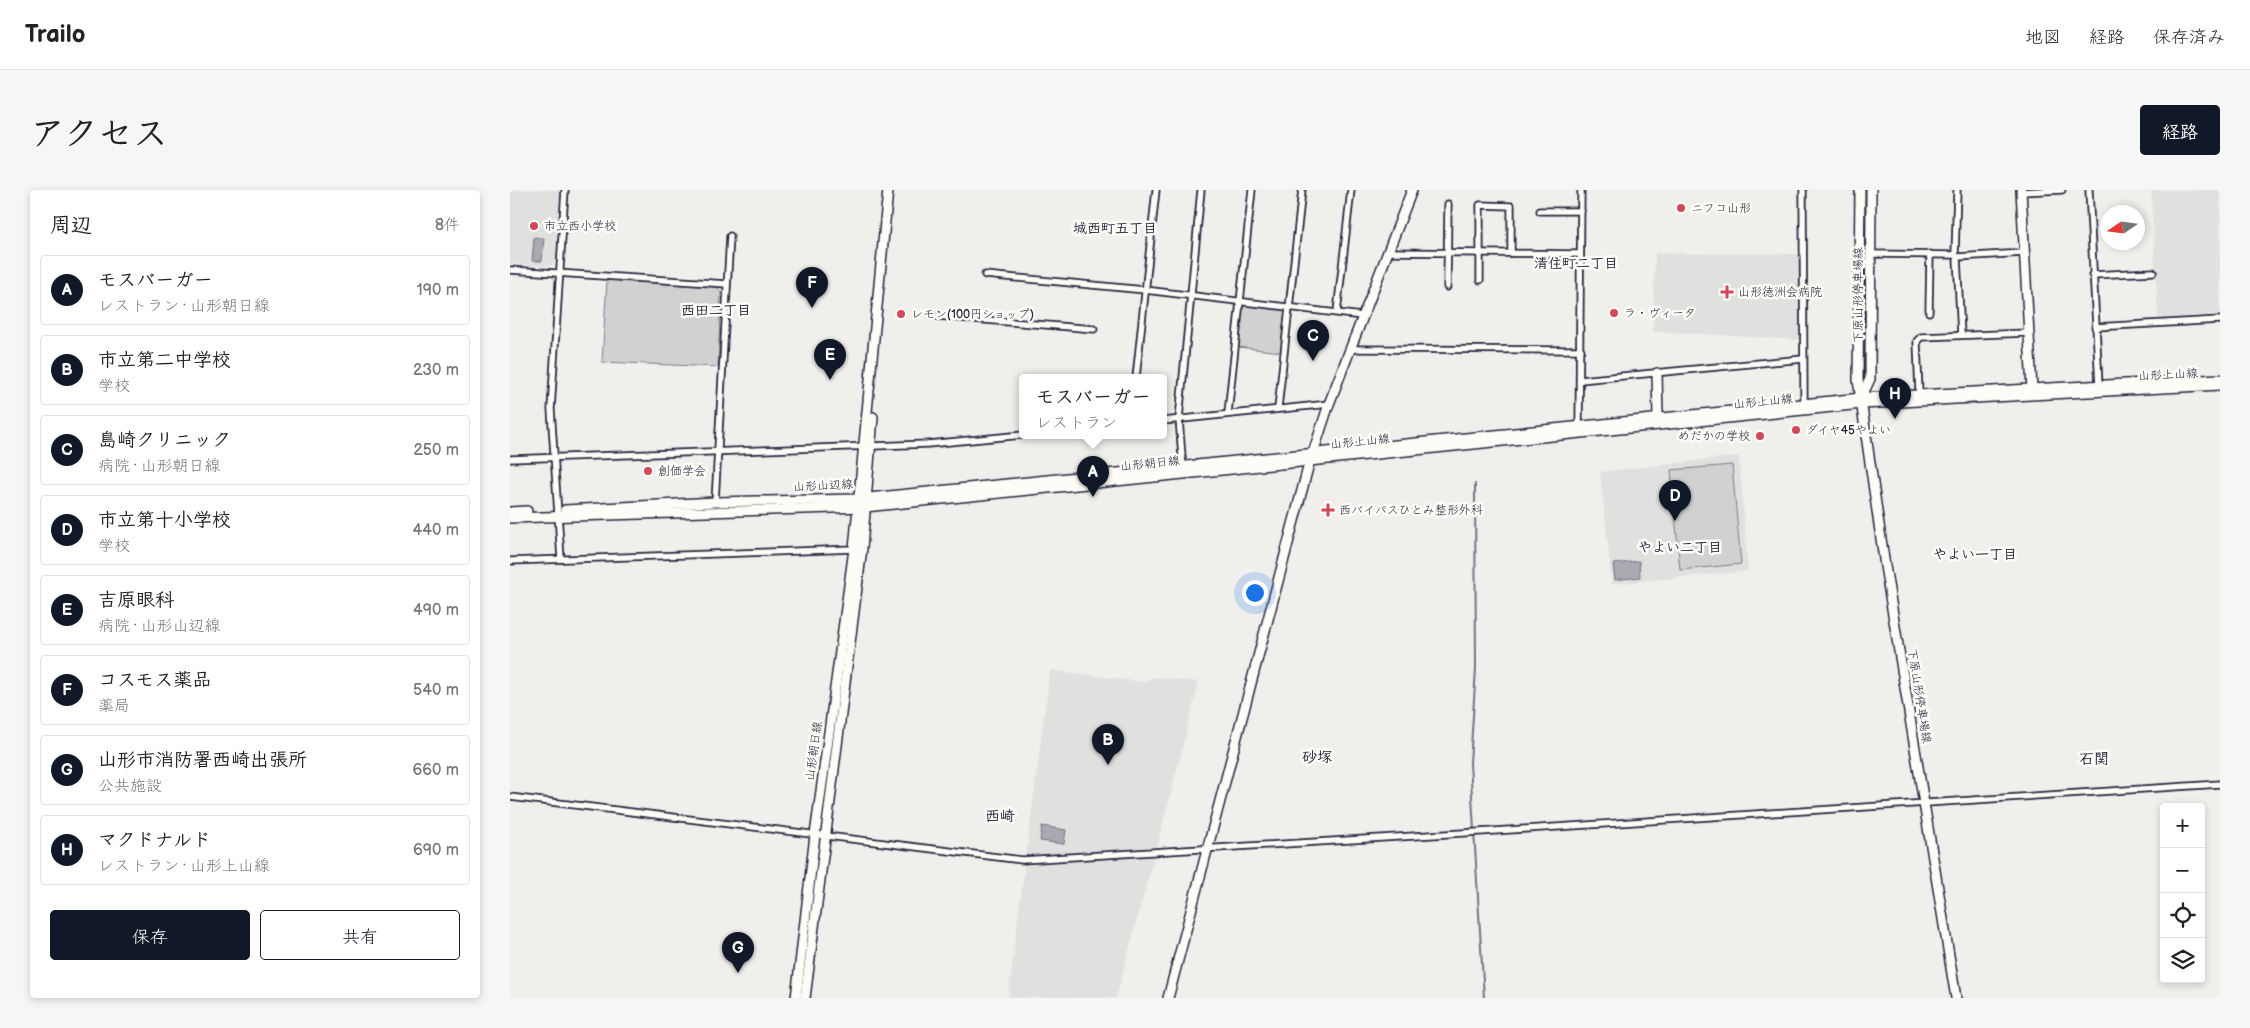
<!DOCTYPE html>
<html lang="ja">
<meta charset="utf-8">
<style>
body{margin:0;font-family:"Balsamiq Sans","Klee One",sans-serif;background:#f6f6f6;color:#222}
.controls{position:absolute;right:15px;bottom:15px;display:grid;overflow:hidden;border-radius:5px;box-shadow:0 2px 8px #0003}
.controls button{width:45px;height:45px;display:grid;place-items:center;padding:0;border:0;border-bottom:1px solid #e0e0e0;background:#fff;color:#222;font:25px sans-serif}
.compass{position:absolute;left:1590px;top:15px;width:45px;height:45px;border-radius:50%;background:#fff;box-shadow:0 2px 8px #0003;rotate:257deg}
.you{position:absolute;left:744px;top:402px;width:18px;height:18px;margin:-12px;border:4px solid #fff;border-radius:50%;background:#1a73e8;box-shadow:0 0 0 8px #1a73e833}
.badge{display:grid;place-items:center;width:32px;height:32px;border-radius:50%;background:#111827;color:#fff;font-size:16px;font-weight:700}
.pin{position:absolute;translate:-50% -41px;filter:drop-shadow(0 1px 2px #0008)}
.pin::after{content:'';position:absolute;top:26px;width:18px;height:15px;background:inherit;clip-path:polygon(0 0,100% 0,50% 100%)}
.popup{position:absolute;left:509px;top:184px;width:148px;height:65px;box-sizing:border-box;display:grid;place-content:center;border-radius:5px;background:#fff;filter:drop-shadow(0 1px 4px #0005);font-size:16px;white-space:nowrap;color:#767676}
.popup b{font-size:19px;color:#222}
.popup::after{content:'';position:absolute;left:50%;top:100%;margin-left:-10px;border:10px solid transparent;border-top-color:#fff}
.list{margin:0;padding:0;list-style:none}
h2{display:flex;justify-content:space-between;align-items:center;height:65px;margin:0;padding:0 20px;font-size:21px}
h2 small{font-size:16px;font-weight:400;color:#767676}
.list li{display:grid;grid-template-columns:32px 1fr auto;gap:15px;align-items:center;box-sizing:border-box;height:70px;margin:0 10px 10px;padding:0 10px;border:1px solid #e0e0e0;border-radius:5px}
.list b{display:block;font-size:19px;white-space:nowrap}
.list p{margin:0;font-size:16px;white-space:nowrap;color:#767676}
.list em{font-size:16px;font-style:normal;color:#767676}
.actions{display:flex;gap:10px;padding:15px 20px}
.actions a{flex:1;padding:11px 0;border:1px solid #111827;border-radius:5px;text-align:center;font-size:18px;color:#111827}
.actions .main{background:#111827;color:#fff}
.icon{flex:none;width:28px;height:28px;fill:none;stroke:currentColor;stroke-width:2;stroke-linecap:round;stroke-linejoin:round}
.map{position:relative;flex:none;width:1710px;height:808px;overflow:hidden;border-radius:5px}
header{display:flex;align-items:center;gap:30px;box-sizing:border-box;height:70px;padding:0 25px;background:#fff;border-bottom:1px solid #e0e0e0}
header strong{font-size:24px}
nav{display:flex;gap:28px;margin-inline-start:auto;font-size:18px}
.intro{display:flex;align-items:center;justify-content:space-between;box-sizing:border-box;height:120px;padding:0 30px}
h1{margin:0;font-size:35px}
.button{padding:12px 22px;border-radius:5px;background:#111827;color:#fff;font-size:18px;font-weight:700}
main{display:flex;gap:30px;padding:0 30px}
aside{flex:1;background:#fff;border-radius:5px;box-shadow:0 2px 8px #0003}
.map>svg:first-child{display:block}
.built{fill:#e0e0df}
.green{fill:#d2d1d1;stroke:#7a7a86}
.water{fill:#a9a9b0;stroke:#737381}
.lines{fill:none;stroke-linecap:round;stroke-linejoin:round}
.stream{stroke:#737381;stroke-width:2}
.street-casing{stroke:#22223b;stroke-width:9}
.secondary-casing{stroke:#22223b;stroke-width:12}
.primary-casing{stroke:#22223b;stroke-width:12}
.street{stroke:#fdfcf7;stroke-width:5.5}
.secondary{stroke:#fdfcf7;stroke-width:9}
.primary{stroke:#fdfcf7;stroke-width:9}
.poi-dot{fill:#d1495b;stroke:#fdfcf7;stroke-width:2}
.labels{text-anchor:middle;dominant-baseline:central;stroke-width:5;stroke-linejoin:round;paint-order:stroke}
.poi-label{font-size:12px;fill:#22223b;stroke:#fdfcf7;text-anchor:start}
.street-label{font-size:12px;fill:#22223b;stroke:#fdfcf7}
.neighbourhood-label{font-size:14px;font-weight:bold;fill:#22223b;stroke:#fdfcf7}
.quarter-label{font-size:15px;font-weight:bold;fill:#22223b;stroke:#fdfcf7}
</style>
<header>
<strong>Trailo</strong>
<nav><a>地図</a><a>経路</a><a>保存済み</a></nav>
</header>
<div class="intro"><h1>アクセス</h1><a class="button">経路</a></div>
<main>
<aside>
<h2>周辺<small>8件</small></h2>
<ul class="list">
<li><span class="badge">A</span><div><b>モスバーガー</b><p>レストラン · 山形朝日線</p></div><em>190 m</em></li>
<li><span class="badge">B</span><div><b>市立第二中学校</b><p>学校</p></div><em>230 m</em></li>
<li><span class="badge">C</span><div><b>島崎クリニック</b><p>病院 · 山形朝日線</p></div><em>250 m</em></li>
<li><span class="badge">D</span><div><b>市立第十小学校</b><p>学校</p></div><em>440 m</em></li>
<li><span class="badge">E</span><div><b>吉原眼科</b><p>病院 · 山形山辺線</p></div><em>490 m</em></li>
<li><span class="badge">F</span><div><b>コスモス薬品</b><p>薬局</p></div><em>540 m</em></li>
<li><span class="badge">G</span><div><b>山形市消防署西崎出張所</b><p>公共施設</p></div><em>660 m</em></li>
<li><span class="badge">H</span><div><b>マクドナルド</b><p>レストラン · 山形上山線</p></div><em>690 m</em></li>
</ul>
<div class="actions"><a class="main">保存</a><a>共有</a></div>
</aside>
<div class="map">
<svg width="1710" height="808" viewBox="0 0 1710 808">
<rect width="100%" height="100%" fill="#f0efec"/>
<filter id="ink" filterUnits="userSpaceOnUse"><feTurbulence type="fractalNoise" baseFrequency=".02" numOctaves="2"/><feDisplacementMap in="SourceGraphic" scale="10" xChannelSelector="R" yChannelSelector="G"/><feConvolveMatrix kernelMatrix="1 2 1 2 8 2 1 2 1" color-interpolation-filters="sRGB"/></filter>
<g filter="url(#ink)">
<g class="built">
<path d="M0,0H51L47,71L40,76L0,74Z"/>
<path d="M1641,0H1710V125L1648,128Z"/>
<path d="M1145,63L1290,64L1289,150L1143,141Z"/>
<path d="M1229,266L1238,381L1102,394L1090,282Z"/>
<path d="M540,480L634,492L643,487L689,492L647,657L516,666Z"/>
<path d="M644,666L606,808H498L515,673Z"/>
</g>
<g class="green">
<path d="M97,90L207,97L211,102L208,177L92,172Z"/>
<path d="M733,114L775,119L771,162L728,157Z"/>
<path d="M1222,275L1231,374L1170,380L1161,280Z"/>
</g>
<g class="water">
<path d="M24,47L34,48L32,71H22Z"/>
<path d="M1129,371L1130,387L1105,390L1103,374Z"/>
<path d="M532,636L556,640L554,654L530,651Z"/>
</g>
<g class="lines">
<path class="stream" d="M965,294L966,478L960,573L974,808"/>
<g class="street-casing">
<g id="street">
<path d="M1293,0L1294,213"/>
<path d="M1447,0L1445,65L1447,67L1451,145"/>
<path d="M1579,0L1589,195"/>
<path d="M1512,2L1552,0"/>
<path d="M1030,21H1071"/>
<path d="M878,62L1070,64"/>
<path d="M1360,64L1445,65"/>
<path d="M1447,67L1514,63"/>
<path d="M0,80L217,94"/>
<path d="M475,85L635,100L852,126"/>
<path d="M1582,85L1643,82"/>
<path d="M970,90V15L1001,16V63"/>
<path d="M937,97L938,14"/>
<path d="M827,122L841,0"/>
<path d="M1419,122L1420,64"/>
<path d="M427,126L584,139"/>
<path d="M1585,137L1710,130"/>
<path d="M840,159L1071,160"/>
<path d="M626,188L646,0"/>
<path d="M1070,190L1293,169"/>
<path d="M1409,204L1407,151L1411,147L1518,143"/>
<path d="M768,218L792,0"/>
<path d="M718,223L742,0"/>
<path d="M653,231L819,214"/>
<path d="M1069,236L1071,0"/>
<path d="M0,269L418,254L513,245"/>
<path d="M673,279L669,229L691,0"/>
<path d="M205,312L220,46"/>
<path d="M51,369L41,219L55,0"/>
<path d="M0,371L344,359"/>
<path d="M0,607L512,670L969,642L1710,594"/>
</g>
</g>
<g class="secondary-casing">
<g id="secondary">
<path d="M1350,0L1348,190L1375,376L1446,808"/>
<path d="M1511,0L1522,199"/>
<path d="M1147,183L1148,228"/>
<path d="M1351,208L1360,189L1361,0"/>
<path d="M658,808L800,270"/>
</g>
</g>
<g class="primary-casing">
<g id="primary">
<path d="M802,266L819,214L902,0"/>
<path d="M55,320L205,312L349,309L1351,208L1710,189"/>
<path d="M0,322L17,321"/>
<path d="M0,328L355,317L1352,214L1710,195"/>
<path d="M286,808L305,645L344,359L378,0"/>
<path d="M295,808L352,358L363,227"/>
</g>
</g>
<use href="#street" class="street"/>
<use href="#secondary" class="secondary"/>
<use href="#primary" class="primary"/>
</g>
</g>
<g class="poi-dot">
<circle cx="1171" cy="18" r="5"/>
<circle cx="24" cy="36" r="5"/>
<path d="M1214.5 94.5h5v5h5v5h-5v5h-5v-5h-5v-5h5z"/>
<circle cx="1104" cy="123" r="5"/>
<circle cx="391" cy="124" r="5"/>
<circle cx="1286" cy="240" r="5"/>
<circle cx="1250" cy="246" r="5"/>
<circle cx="138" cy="281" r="5"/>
<path d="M815.5 312.5h5v5h5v5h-5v5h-5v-5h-5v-5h5z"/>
</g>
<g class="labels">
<g class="poi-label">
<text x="1181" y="18">ニフコ山形</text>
<text x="34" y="36">市立西小学校</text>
<text x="1228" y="102">山形徳洲会病院</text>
<text x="1114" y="123">ラ・ヴィータ</text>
<text x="401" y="124">レモン(100円ショップ)</text>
<text x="1296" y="240">ダイヤ45やよい</text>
<text x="1240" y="246" text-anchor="end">めだかの学校</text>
<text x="148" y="281">創価学会</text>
<text x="829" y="320">西バイパスひとみ整形外科</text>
</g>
<g class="street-label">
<text transform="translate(1348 105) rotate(-90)">下原山形停車場線</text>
<text transform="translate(1658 185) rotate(-3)">山形上山線</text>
<text transform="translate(1253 212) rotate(-6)">山形上山線</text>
<text transform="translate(850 252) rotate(-6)">山形上山線</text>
<text transform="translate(640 274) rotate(-6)">山形朝日線</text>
<text transform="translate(313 296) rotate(-3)">山形山辺線</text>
<text transform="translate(1409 506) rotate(81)">下原山形停車場線</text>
<text transform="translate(304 561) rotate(-82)">山形朝日線</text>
</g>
<g class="neighbourhood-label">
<text x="605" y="38">城西町五丁目</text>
<text x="1066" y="73">清住町二丁目</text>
<text x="206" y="120">西田二丁目</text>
<text x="1170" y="357">やよい二丁目</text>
<text x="1465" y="364">やよい一丁目</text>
</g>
<g class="quarter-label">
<text x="807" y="567">砂塚</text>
<text x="1584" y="569">石関</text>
<text x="490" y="626">西崎</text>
</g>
</g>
</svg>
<div class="controls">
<button>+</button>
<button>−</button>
<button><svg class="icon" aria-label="locate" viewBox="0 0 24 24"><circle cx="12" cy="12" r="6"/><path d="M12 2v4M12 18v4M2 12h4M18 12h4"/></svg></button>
<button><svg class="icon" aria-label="layers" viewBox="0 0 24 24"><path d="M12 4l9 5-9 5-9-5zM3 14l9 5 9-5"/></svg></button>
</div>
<svg class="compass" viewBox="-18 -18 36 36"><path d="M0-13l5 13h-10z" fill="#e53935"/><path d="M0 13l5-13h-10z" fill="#767676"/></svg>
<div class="you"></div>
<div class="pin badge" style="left:583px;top:307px">A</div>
<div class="popup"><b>モスバーガー</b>レストラン</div>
<div class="pin badge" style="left:598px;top:575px">B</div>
<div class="pin badge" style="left:803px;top:171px">C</div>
<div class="pin badge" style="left:1165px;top:331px">D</div>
<div class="pin badge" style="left:320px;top:190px">E</div>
<div class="pin badge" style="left:302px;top:118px">F</div>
<div class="pin badge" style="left:228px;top:783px">G</div>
<div class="pin badge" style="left:1385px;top:229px">H</div>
</div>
</main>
